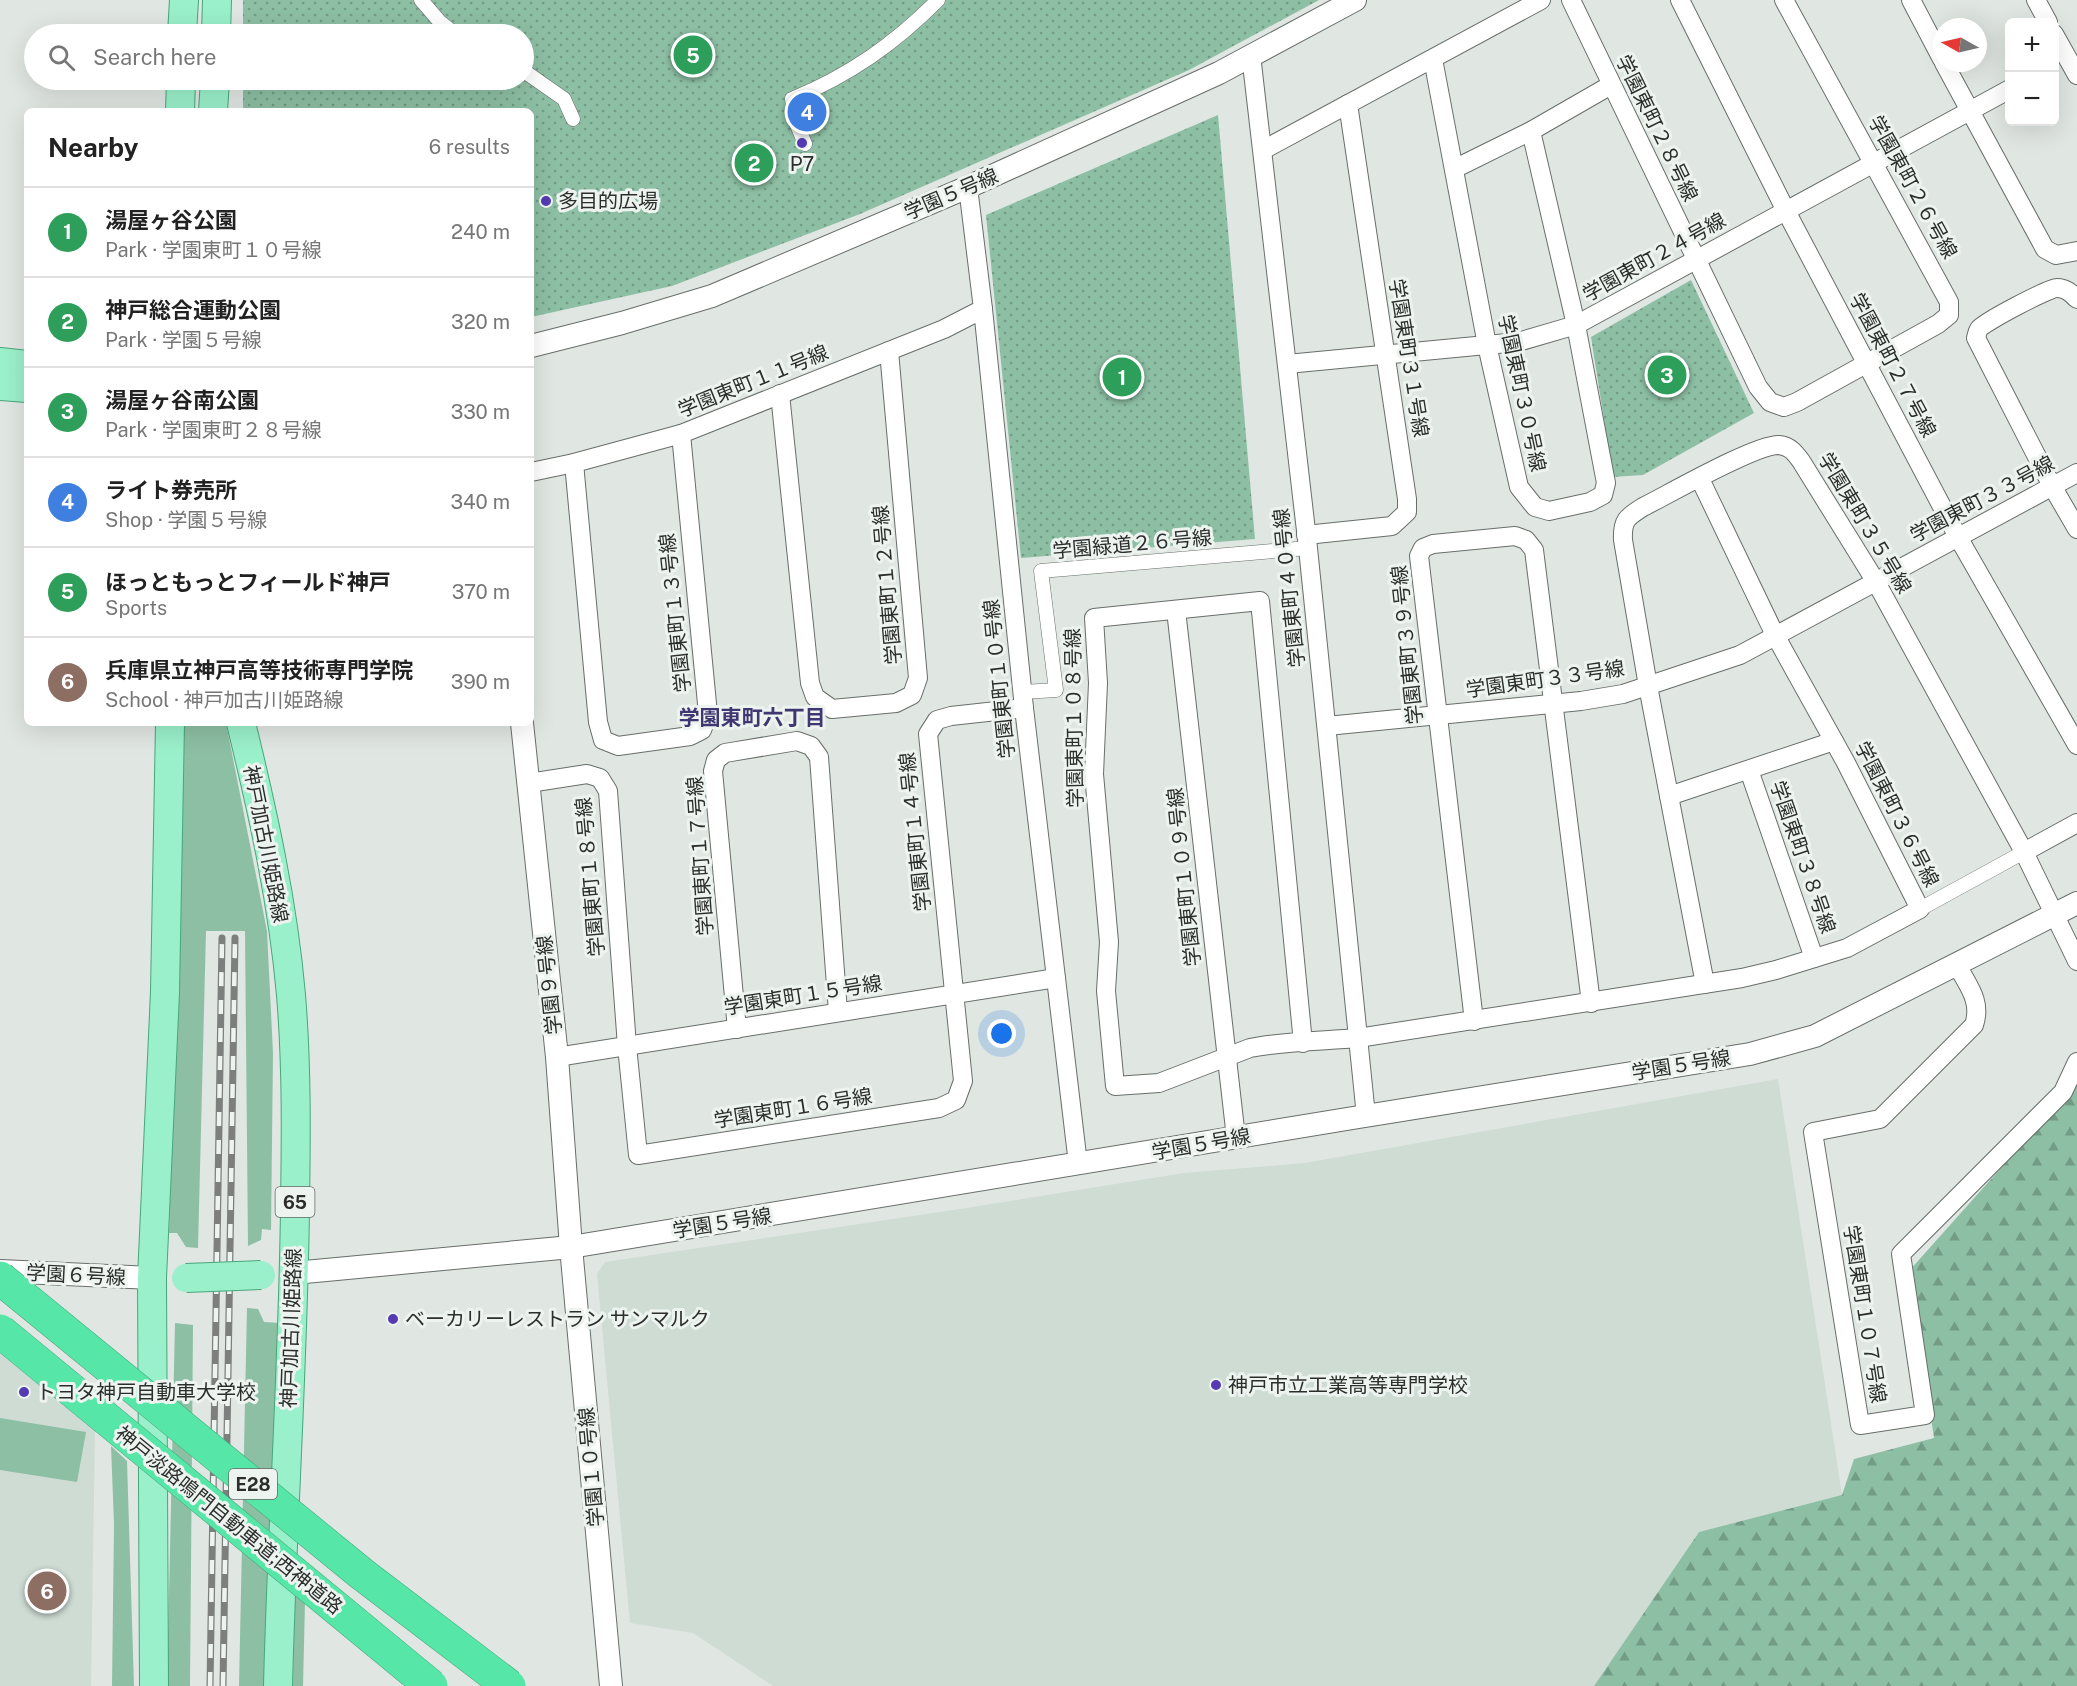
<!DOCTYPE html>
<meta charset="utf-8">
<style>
body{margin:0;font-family:"Public Sans","Noto Sans JP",sans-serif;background:#f6f6f6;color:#222}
.controls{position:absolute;right:18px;top:18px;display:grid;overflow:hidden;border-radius:9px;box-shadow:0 6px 24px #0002}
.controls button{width:54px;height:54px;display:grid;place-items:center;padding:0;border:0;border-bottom:2px solid #e0e0e0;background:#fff;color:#222;font:30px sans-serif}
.compass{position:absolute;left:1933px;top:18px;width:54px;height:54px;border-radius:50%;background:#fff;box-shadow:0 6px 24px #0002;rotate:278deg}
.you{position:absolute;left:1002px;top:1034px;width:21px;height:21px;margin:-15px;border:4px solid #fff;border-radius:50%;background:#1a73e8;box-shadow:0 0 0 9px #1a73e833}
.badge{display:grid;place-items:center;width:39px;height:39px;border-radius:50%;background:#0b8043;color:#fff;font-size:20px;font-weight:700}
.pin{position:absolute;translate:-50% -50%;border:3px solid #fff;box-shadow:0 2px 6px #0006}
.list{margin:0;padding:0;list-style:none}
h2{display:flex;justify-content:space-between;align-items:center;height:78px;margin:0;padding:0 24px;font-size:26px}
h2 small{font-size:20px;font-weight:400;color:#767676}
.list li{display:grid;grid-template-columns:39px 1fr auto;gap:18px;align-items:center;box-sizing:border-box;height:90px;padding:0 24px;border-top:2px solid #e0e0e0}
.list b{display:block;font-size:22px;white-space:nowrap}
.list p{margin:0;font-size:20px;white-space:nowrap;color:#767676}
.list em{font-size:20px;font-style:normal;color:#767676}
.icon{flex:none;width:33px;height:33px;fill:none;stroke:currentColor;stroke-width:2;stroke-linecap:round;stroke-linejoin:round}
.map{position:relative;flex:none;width:2077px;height:1686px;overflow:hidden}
.search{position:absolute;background:#fff;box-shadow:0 6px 24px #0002;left:24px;top:24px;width:510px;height:66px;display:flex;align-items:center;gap:15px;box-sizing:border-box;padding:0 21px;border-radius:33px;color:#767676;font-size:22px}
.panel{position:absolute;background:#fff;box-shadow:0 6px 24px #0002;left:24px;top:108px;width:510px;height:618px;border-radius:9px}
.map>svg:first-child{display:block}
.built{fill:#cedcd4}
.green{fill:#8dbfa4}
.forest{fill:url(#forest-firs)}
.park{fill:url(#park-dots)}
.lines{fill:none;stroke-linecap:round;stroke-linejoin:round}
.pedestrian-casing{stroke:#686e6a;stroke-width:15}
.minor-casing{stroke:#686e6a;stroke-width:20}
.tertiary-casing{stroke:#686e6a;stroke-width:24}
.primary-casing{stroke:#47a67c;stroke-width:30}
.pedestrian{stroke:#fff;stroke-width:14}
.minor{stroke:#fff;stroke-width:18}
.tertiary{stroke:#fff;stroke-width:22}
.primary{stroke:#9af0ca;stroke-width:28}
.rail-casing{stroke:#7c7f7d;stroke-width:7}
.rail{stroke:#edf4f0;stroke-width:4.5;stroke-dasharray:14;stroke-linecap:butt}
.primary-bridge-casing{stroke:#47a67c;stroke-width:30;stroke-linecap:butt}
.motorway-bridge-casing{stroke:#47a67c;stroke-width:34;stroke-linecap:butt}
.primary-bridge{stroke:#9af0ca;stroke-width:28}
.motorway-bridge{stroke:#56e6a7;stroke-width:33}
.poi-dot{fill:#563ab2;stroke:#edf4f0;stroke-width:2}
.labels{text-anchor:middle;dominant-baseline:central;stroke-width:6;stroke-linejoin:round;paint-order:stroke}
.shield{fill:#edf4f0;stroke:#666968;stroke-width:1.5}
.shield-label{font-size:18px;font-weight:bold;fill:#2c2e2d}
.street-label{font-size:20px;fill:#2c2e2d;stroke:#edf4f0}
.poi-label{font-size:20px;fill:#2c2e2d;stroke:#edf4f0;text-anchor:start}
.neighbourhood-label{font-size:21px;font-weight:bold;fill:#3f3672;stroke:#edf4f0}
</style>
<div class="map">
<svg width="2077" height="1686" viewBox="0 0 2077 1686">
<defs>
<pattern id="forest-firs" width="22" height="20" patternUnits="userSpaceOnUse" patternTransform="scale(1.5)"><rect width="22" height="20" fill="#8dbfa4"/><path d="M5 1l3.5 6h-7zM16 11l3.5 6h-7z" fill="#739c86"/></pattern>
<pattern id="park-dots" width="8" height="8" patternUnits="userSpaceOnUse" patternTransform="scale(1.5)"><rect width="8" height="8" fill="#8dbfa4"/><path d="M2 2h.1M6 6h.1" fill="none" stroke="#739c86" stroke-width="1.8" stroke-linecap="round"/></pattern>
</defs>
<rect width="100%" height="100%" fill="#e0e6e2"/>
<g class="built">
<path d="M1778,1079L1842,1495L1699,1532L1594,1686H773L693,1633L630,1623L597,1274L605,1262L960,1209L1184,1173L1305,1163Z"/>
<path d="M0,1352L95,1431L91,1686H0Z"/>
</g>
<g class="green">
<path d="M184,723H226L267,931L273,1053L271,1230L262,1229L261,1240L248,1246L245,931H206L198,1248L186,1247L177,1233H169L179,931L180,766Z"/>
<path d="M247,1308L258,1309L264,1322L280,1323L264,1686H239Z"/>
<path d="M175,1323L193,1325L190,1686H167Z"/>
<path d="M0,1418L86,1432L77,1482L0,1470Z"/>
<path d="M111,1446L127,1461L134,1686H112L114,1524Z"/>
<path d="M294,1594L305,1602L303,1686H293Z"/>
</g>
<path class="forest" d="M2077,1083V1686H1594L1699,1532L1842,1495L1854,1459L1934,1438L1909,1271Z"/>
<g class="park">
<path d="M243,0H1319L1189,70L860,214L672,286L531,317V111H243V80H524V34H243Z"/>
<path d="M1218,115L1255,539L1021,558L986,215Z"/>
<path d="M1691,280L1754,413L1643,475L1613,477L1591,337Z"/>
</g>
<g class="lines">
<g class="pedestrian-casing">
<g id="pedestrian">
<path d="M421,0L440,22L455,34"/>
<path d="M524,71L564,99L573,119"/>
<path d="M805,144L795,120L792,99C850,75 894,44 938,0"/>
<path d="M1023,692L1056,690L1041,571L1308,548"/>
<path d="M1920,909L2024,852"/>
</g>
</g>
<g class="minor-casing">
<g id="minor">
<path d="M1571,0L1758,387L1770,402L1784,407L1797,402L1938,324L1949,315V302L1784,0"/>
<path d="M1680,0L1786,211L1958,537L2077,745"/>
<path d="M1911,0L1942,59"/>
<path d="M2036,0L2048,22"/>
<path d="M2054,34L2077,75"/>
<path d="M1251,55L1308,548L1366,1116"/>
<path d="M1433,59L1487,345L1519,487L1535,507L1549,511L1590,502L1603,495L1606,483L1576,325L1531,131"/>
<path d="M1944,63L2045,249L2056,255L2077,251"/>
<path d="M1263,150L1541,0"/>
<path d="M1454,169L1531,131L1611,85"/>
<path d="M968,187L983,309L1024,708L1078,1164"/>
<path d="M2077,299C2071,293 2066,288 2057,288C2049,288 1984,322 1979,329C1977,332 1977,335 1976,338L2052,486L2077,529"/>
<path d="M1287,364L1518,342L1576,325L2010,89"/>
<path d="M780,394L810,683L815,697L832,709L896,703L912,695L918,678L889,351"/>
<path d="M574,463L598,722L603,740L618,746L690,736L702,730L708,714L681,434"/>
<path d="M531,472L574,463L681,434L944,329L983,309"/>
<path d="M1306,535L1392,526L1407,512V499L1348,104"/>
<path d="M1176,610L1236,1138"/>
<path d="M1327,726L1581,701L1623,694L1740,655L2077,473"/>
<path d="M1749,770L1814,958"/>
<path d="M529,783L587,774L600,778L608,791L627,1046L638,1155L939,1108L956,1100L963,1081L928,734L937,720L951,716L1024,708"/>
<path d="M1669,796L1834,741"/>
<path d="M2024,852L2077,823"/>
<path d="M1957,965C1968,986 1982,1001 1974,1025L1880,1119L1813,1132L1860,1425L1925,1415L1901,1254L2063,1092L2077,1062"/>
<path d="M1705,984L1648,686L1623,540C1622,520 1627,517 1643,507C1669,494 1756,444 1779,445C1790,446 1795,453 1801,461L1876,582L2024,852L2077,961"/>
<path d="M1474,1021L1419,556L1423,548L1433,544L1515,536L1526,540L1534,550L1591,1003"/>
<path d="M737,1029L713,771L716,760L725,753L797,741L811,746L819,757L838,1012"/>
<path d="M1303,1043L1260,601L1094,618L1098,683L1094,774L1109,942L1106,991L1115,1086L1159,1083L1250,1048C1285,1041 1322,1041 1358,1038L1742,978L1776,970L1847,948L1920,909L1845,761L1775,635L1700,479"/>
<path d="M557,1057L1056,978"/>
</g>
</g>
<g class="tertiary-casing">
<g id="tertiary">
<path d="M531,346L622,323L712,296L968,187L1219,73L1355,0"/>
<path d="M522,723L557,1057L571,1247L611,1686"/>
<path d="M0,1271L152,1278"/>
<path d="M294,1273L571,1247L1359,1117L1750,1054L1815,1036L2077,903"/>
</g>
</g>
<g class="primary-casing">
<g id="primary">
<path d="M182,34L184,0"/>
<path d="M216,34L217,0"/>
<path d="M180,111L181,80"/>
<path d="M213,111L215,80"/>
<path d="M0,362L27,365"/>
<path d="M0,386L27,388"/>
<path d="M241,723C263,813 283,903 291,995C297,1067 296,1138 295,1209C293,1368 282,1527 278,1686"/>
<path d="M154,1686L152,1278L165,992L170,723"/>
</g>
</g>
<use href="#pedestrian" class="pedestrian"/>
<use href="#minor" class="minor"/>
<use href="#tertiary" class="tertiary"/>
<use href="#primary" class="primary"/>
<g class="rail-casing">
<g id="rail">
<path d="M210,1686L222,938"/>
<path d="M223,1686L235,938"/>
</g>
</g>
<use href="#rail" class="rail"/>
<g class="primary-bridge-casing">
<path id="primary-bridge" d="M186,1278L261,1275"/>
</g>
<g class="motorway-bridge-casing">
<g id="motorway-bridge">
<path d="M0,1278L362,1574L509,1686"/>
<path d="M0,1331L431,1686"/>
</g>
</g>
<use href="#primary-bridge" class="primary-bridge"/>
<use href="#motorway-bridge" class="motorway-bridge"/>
</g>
<g class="poi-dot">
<circle cx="802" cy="143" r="6"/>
<circle cx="546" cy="201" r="6"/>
<circle cx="393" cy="1319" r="6"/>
<circle cx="1216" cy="1385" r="6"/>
<circle cx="24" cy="1392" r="6"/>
</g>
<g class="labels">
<g class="shield">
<rect x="275.5" y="1187" width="39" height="30" rx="4.5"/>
<rect x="229" y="1469" width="48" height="30" rx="4.5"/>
</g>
<g class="shield-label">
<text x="295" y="1202">65</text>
<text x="253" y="1484">E28</text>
</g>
<g class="street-label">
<text transform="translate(1657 128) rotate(64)">学園東町２８号線</text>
<text transform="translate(1913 187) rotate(61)">学園東町２６号線</text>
<text transform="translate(951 194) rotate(-23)">学園５号線</text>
<text transform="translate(1654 257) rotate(-29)">学園東町２４号線</text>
<text transform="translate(1409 358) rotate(81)">学園東町３１号線</text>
<text transform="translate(1893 365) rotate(62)">学園東町２７号線</text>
<text transform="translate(753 381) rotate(-22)">学園東町１１号線</text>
<text transform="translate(1522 393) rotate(78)">学園東町３０号線</text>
<text transform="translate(1982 499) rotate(-28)">学園東町３３号線</text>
<text transform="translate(1865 523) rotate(59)">学園東町３５号線</text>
<text transform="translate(1132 544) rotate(-5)">学園緑道２６号線</text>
<text transform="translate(887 585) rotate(-95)">学園東町１２号線</text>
<text transform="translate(1289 588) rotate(-96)">学園東町４０号線</text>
<text transform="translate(675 613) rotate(-96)">学園東町１３号線</text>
<text transform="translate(1407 645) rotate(-96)">学園東町３９号線</text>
<text transform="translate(999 679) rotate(-96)">学園東町１０号線</text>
<text transform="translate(1545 679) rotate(-8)">学園東町３３号線</text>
<text transform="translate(1074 718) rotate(-91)">学園東町１０８号線</text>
<text transform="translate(1897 814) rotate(63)">学園東町３６号線</text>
<text transform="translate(915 832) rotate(-96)">学園東町１４号線</text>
<text transform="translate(266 844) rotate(79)">神戸加古川姫路線</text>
<text transform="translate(700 856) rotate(-94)">学園東町１７号線</text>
<text transform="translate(1803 857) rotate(71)">学園東町３８号線</text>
<text transform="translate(590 877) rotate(-95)">学園東町１８号線</text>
<text transform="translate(1184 877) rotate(-96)">学園東町１０９号線</text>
<text transform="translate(549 985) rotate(-96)">学園９号線</text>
<text transform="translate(803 995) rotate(-9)">学園東町１５号線</text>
<text transform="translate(1681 1065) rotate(-9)">学園５号線</text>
<text transform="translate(793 1108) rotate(-9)">学園東町１６号線</text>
<text transform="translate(1201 1144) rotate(-10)">学園５号線</text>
<text transform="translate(722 1223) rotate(-9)">学園５号線</text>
<text transform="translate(76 1275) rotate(3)">学園６号線</text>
<text transform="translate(1865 1314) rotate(81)">学園東町１０７号線</text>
<text transform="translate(291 1328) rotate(-88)">神戸加古川姫路線</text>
<text transform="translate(591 1467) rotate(-95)">学園１０号線</text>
<text transform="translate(229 1520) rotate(39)">神戸淡路鳴門自動車道;西神道路</text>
</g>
<g class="poi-label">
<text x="802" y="164" text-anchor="middle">P7</text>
<text x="558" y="201">多目的広場</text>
<text x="405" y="1319">ベーカリーレストラン サンマルク</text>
<text x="1228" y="1385">神戸市立工業高等専門学校</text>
<text x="36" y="1392">トヨタ神戸自動車大学校</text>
</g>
<g class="neighbourhood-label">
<text x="752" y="717">学園東町六丁目</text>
</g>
</g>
</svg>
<div class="controls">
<button>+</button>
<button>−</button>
</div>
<svg class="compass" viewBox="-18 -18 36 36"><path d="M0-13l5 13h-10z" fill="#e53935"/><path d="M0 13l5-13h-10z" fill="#767676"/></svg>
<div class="you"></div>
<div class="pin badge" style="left:1122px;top:377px;background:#2e9e5b">1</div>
<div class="pin badge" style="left:754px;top:163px;background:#2e9e5b">2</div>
<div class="pin badge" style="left:1667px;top:375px;background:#2e9e5b">3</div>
<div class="pin badge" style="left:807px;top:112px;background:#3f7fe0">4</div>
<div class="pin badge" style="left:693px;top:55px;background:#2e9e5b">5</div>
<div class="pin badge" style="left:47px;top:1591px;background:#8d6e63">6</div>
<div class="search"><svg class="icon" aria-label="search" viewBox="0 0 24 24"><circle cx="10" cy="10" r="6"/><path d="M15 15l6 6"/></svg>Search here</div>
<section class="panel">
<h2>Nearby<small>6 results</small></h2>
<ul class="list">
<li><span class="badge" style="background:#2e9e5b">1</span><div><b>湯屋ヶ谷公園</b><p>Park · 学園東町１０号線</p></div><em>240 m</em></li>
<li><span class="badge" style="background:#2e9e5b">2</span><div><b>神戸総合運動公園</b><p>Park · 学園５号線</p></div><em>320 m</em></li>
<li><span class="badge" style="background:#2e9e5b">3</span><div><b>湯屋ヶ谷南公園</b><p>Park · 学園東町２８号線</p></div><em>330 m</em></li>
<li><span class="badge" style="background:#3f7fe0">4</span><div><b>ライト券売所</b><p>Shop · 学園５号線</p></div><em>340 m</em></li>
<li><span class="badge" style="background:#2e9e5b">5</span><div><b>ほっともっとフィールド神戸</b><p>Sports</p></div><em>370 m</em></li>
<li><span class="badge" style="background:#8d6e63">6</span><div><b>兵庫県立神戸高等技術専門学院</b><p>School · 神戸加古川姫路線</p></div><em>390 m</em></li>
</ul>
</section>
</div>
